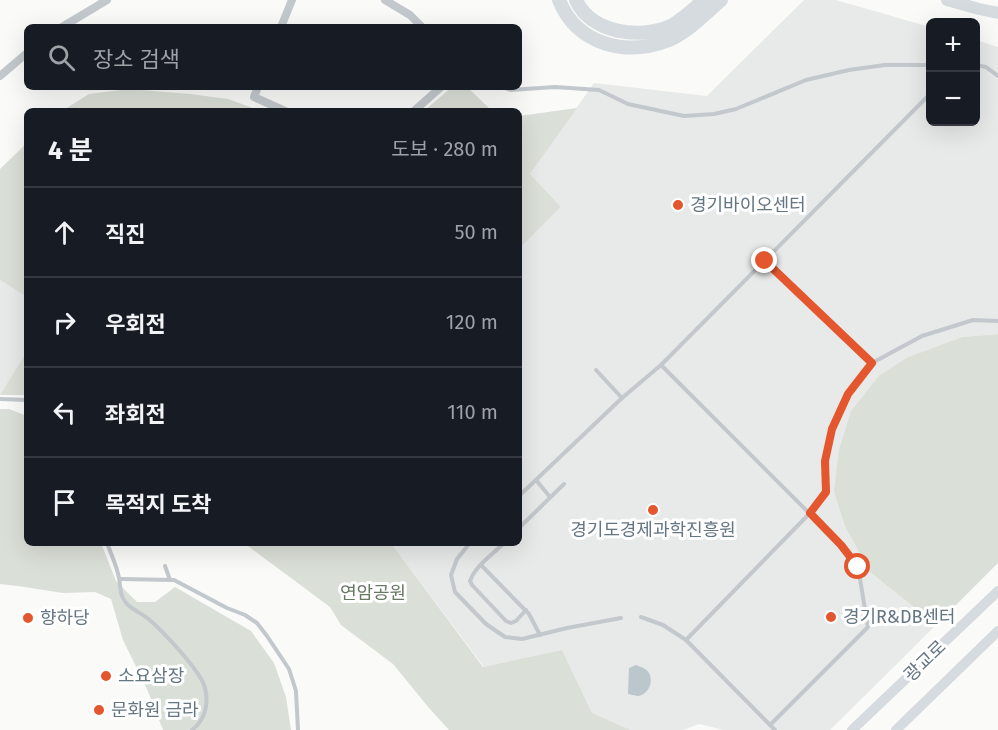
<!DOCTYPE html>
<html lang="ko">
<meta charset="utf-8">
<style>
body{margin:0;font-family:"Fira Sans","Noto Sans KR",sans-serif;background:#20242c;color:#f1f3f6}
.controls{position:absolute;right:18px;top:18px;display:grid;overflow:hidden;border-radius:9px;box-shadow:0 6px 24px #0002}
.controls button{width:54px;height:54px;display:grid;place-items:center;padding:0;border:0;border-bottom:2px solid #363941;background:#171b24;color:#f1f3f6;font:30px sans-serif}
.stop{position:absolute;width:18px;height:18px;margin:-14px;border:4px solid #e4572e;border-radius:50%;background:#fff}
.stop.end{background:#e4572e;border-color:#fff;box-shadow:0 2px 6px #0008}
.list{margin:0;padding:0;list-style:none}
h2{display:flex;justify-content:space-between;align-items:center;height:78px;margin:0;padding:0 24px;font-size:26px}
h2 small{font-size:20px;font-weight:400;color:#9ea1a6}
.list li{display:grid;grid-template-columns:39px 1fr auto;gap:18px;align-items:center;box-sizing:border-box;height:90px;padding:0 24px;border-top:2px solid #363941}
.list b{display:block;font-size:22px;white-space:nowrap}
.list em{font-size:20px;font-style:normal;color:#9ea1a6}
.icon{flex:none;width:33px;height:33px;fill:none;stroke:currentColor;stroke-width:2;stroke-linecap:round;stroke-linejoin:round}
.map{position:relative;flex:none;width:998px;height:730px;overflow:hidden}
.search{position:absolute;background:#171b24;box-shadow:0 6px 24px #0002;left:24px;top:24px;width:498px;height:66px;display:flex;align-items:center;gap:15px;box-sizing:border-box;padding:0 21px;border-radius:9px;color:#9ea1a6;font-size:22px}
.panel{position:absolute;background:#171b24;box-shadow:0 6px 24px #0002;left:24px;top:108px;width:498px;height:438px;border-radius:9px}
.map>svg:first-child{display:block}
.built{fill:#e8e9e9}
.green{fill:#dadfd7}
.water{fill:#bbc7cb}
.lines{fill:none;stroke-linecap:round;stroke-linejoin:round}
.lane{stroke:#c3c8cc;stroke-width:4}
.street{stroke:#c3c8cc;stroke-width:8}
.secondary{stroke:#d6dbdf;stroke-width:10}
.primary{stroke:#d6dbdf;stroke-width:12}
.highway{stroke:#d6dbdf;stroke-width:14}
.route{stroke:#e4572e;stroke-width:8}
.poi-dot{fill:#e4572e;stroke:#fff;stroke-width:2}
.labels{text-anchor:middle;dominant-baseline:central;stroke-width:6;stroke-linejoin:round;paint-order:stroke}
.poi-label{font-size:18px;fill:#657683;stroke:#fff;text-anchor:start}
.park-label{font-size:18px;fill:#687a64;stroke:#fff}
.street-label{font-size:18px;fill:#657683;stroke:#fff}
</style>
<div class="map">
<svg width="998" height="730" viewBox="0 0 998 730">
<rect width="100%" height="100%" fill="#fafaf8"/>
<g class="built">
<path d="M804,0H836L930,27V122H976V40L998,47V334L962,337L908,357L870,572L936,625L830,730H724L699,724L683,730H631L592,713L562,650L484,667L391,543H519V249L561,207L530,174L594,83L707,96Z"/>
<path d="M0,280L27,297V351L0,395Z"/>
</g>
<g class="green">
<path d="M452,87H467L492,111H424Z"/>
<path d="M129,89L190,94L228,99L261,111H62L89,94Z"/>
<path d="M577,108L530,174L561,207L519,249V116Z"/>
<path d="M27,143V297L0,280V169Z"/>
<path d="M998,334V563L936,625L870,572L845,526L834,491L839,450L851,411L879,376L908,357L962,337Z"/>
<path d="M27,351V395H0Z"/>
<path d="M0,409H9L27,416V543H101L116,581L137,602H155L175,587L251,631L274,663L286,697L291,730H163L147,689L123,640L111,599L95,592L63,593L18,586L0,584Z"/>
<path d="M244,543H391L483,667L562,650L592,713L631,730H449L429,708L393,664L341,625L330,607Z"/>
</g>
<path class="water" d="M636,665C641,667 646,668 649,673C654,682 648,695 638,696C637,696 629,694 628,694L629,668Z"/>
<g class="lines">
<g class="lane">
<path d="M976,65L986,67L998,76"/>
<path d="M502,87L510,90L555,87L599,90L628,104L684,116L714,114L736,109L806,80L849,70L885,65H930"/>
<path d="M765,261L872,363"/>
<path d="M661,365L841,545L858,567L868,627L770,725"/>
<path d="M596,370L622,398"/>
<path d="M0,399L27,400"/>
<path d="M536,480L550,497"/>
<path d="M519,496L622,398L661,365L930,94"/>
<path d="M519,528L564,484"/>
<path d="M107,543C111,554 117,566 119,578C121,588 119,595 127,604C132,609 140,613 146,617C160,628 201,671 205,688C209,704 205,720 192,730"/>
<path d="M470,543L457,559L451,575L455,592L486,624L505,637L522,639L567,628L621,618"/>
<path d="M504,543C493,554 475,566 470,581L472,585L506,621L511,623L516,621L526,610"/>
<path d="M481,565L529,614L540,635"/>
<path d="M165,566L170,580"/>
<path d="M120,579L174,580L227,608L245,615L257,623L267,636L289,669L296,691L298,730"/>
<path d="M641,617L663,625L686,640L775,730"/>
<path d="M686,640L810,513L826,493L825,461L832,429L848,394L872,363L922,336L973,320L998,321"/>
</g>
<g class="street">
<path d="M385,0L410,15L422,27"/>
<path d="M62,27L107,0"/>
<path d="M281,27L292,0"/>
<path d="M0,76L27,53"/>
<path d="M258,87L254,97L285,111"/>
<path d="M414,111L441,87"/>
</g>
<g class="secondary">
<path d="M852,730L998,591"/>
<path d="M896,730L998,631"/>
</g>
<path class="primary" d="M947,0L979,9L998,13"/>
<g class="highway">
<path d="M559,0C577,45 626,57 669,40C689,31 705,14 721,0"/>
<path d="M576,0C591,33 640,40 671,26C683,19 694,9 704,0"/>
</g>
</g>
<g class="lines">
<path class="route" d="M765,261L872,363L848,394L832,429L825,461L826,492L810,513L841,545L858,567"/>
</g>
<g class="poi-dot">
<circle cx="678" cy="205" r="6"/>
<circle cx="653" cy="510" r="6"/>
<circle cx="831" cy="617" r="6"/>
<circle cx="28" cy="618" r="6"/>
<circle cx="106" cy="676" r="6"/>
<circle cx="99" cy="710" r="6"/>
</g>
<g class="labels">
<g class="poi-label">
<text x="690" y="205">경기바이오센터</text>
<text x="653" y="530" text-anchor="middle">경기도경제과학진흥원</text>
<text x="843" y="617">경기R&amp;DB센터</text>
<text x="40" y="618">향하당</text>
<text x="118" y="676">소요삼장</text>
<text x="111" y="710">문화원 금라</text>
</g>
<g class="park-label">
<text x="373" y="593">연암공원</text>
</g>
<g class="street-label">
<text transform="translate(925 661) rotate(-44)">광교로</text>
</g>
</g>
</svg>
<div class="controls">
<button>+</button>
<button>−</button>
</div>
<div class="stop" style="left:858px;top:567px"></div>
<div class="stop end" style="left:765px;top:261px"></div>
<div class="search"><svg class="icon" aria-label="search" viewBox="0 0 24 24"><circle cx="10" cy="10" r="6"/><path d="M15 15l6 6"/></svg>장소 검색</div>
<section class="panel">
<h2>4 분<small>도보 · 280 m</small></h2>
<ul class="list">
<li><svg class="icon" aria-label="ahead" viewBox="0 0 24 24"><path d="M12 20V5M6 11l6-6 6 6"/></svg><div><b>직진</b></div><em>50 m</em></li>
<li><svg class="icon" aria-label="right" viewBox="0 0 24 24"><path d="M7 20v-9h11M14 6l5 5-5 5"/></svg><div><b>우회전</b></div><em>120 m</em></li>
<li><svg class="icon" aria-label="left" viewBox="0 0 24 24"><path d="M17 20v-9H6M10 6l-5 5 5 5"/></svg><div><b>좌회전</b></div><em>110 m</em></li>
<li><svg class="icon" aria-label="arrive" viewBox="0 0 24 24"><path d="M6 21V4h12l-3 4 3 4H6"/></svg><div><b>목적지 도착</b></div></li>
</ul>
</section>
</div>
